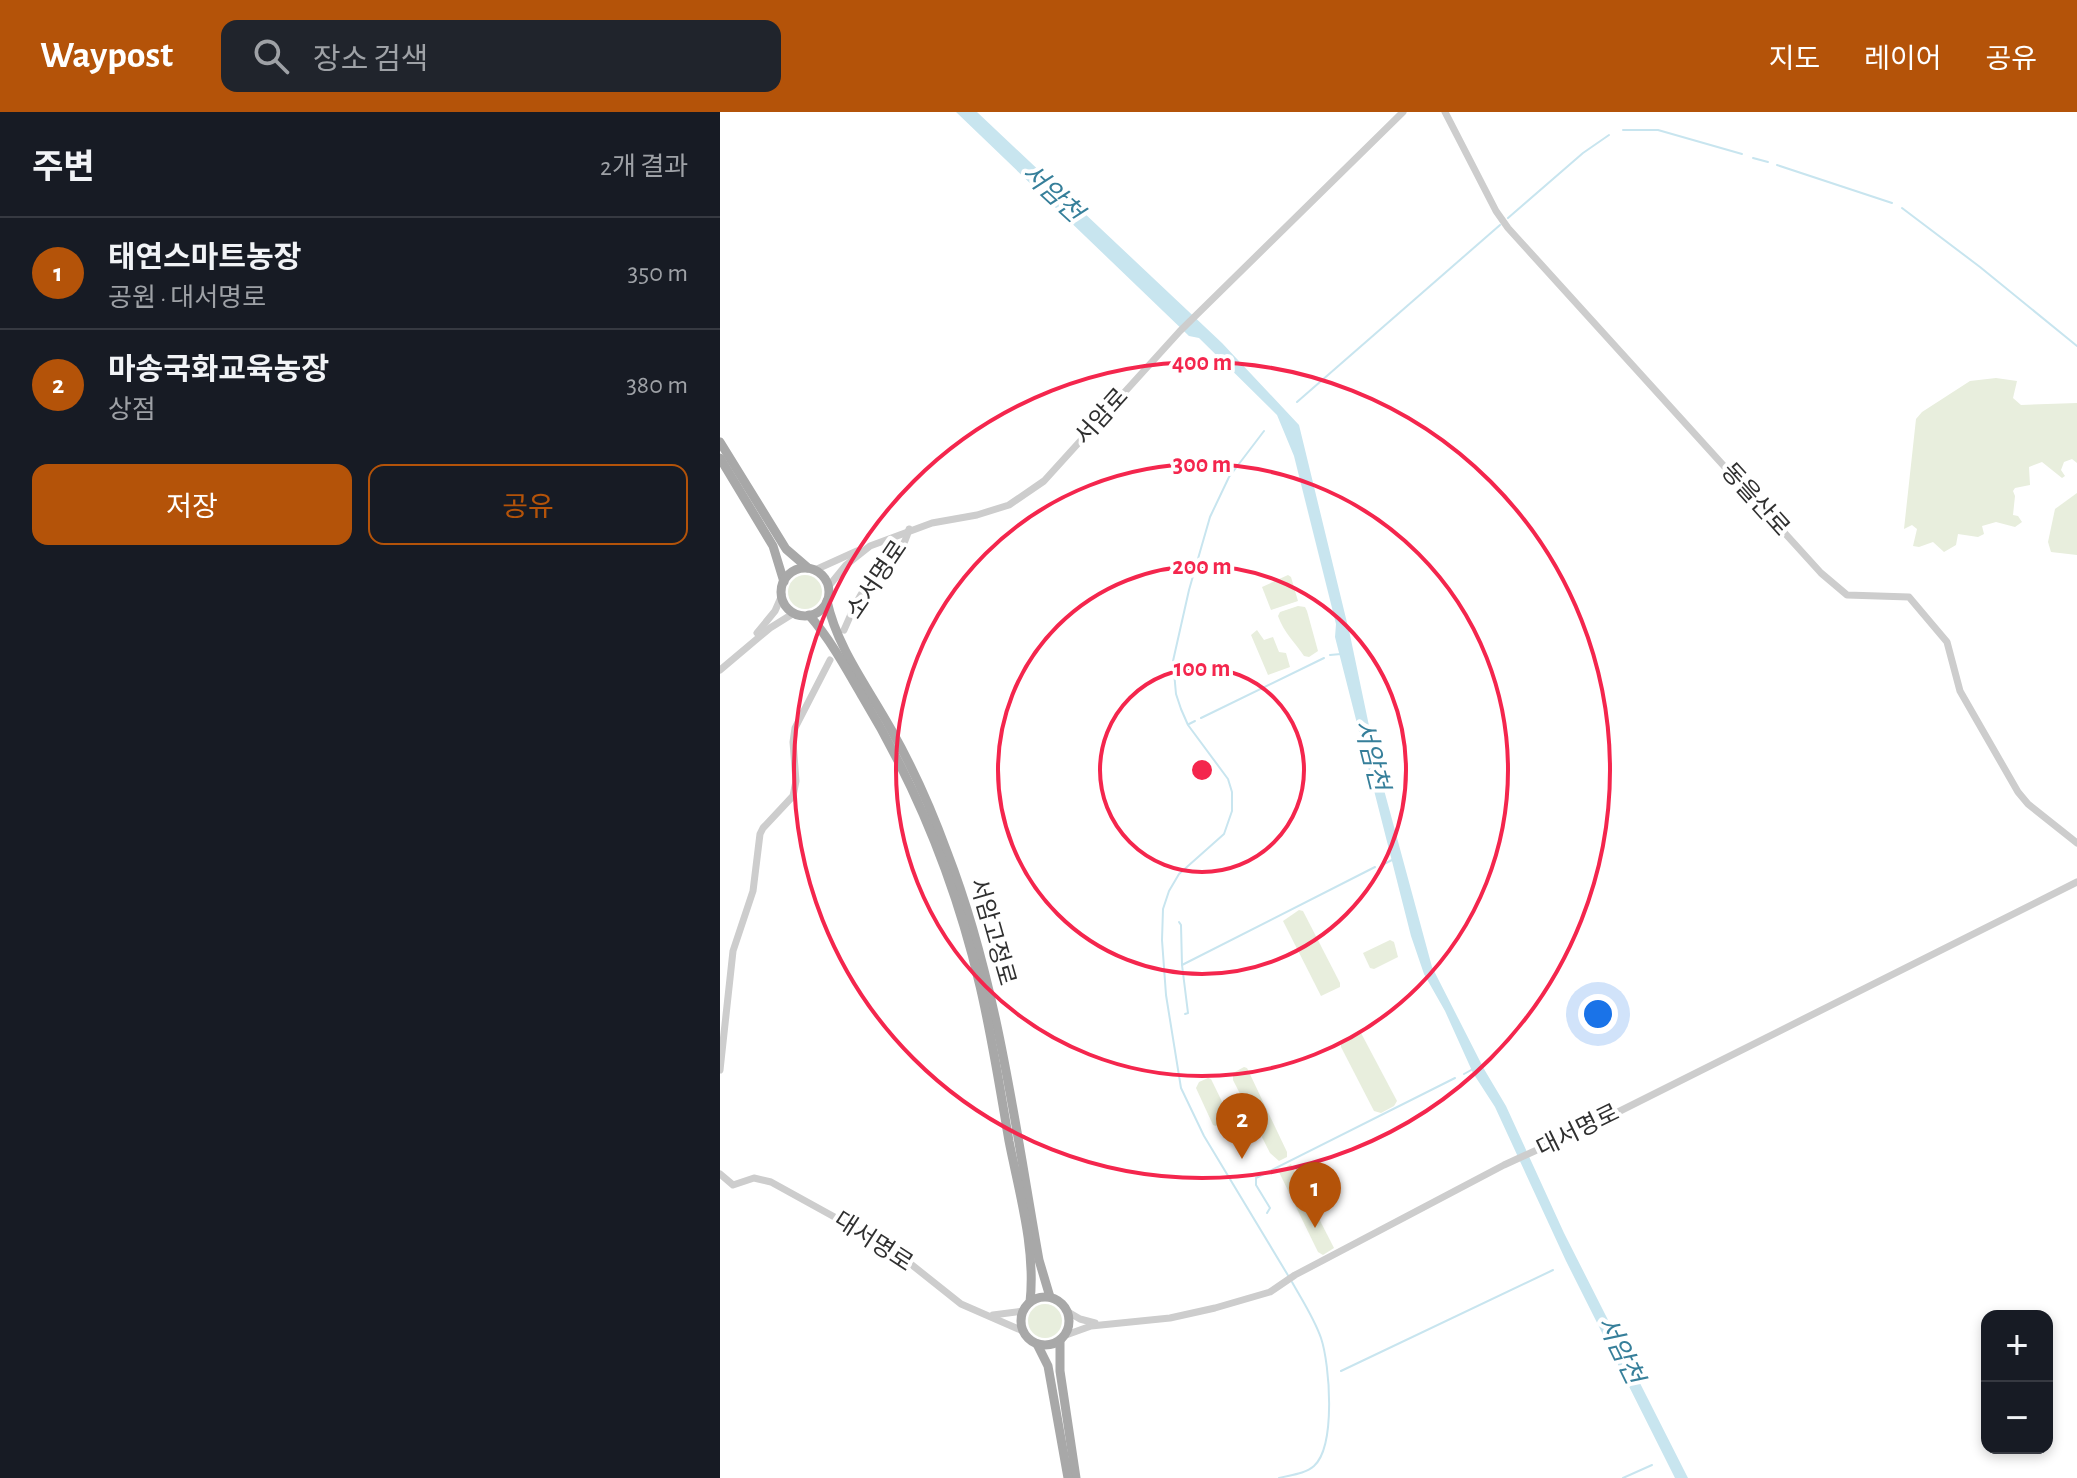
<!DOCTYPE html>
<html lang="ko">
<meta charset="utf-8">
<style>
body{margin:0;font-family:"Alegreya Sans","Noto Sans KR",sans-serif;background:#20242c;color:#f1f3f6}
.controls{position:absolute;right:24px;bottom:24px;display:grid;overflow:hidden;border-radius:16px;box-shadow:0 4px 12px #0003}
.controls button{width:72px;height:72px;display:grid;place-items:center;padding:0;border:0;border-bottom:2px solid #363941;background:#171b24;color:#f1f3f6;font:40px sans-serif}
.you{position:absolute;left:878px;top:902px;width:28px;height:28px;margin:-20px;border:6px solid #fff;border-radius:50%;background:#1a73e8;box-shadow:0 0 0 12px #1a73e833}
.badge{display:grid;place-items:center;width:52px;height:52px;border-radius:50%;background:#b45309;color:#fff;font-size:26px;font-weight:700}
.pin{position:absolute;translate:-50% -66px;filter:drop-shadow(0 2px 4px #0008)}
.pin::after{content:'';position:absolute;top:42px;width:28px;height:24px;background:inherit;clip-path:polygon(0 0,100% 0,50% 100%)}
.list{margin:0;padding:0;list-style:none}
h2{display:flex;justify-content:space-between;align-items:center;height:104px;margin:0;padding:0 32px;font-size:34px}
h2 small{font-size:26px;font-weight:400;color:#9ea1a6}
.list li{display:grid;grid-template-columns:52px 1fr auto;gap:24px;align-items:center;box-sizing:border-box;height:112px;padding:0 32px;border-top:2px solid #363941}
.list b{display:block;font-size:30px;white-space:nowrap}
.list p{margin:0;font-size:26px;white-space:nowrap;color:#9ea1a6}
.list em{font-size:26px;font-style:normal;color:#9ea1a6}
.actions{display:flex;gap:16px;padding:24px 32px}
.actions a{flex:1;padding:18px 0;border:2px solid #b45309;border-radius:16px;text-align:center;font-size:28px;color:#b45309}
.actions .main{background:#b45309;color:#fff}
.icon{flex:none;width:44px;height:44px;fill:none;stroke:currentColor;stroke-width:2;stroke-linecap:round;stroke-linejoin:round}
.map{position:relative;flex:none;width:1357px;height:1366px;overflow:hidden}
header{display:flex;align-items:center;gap:48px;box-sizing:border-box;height:112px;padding:0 40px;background:#b45309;color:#fff}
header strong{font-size:38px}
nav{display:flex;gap:44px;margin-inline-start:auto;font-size:28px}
.search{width:560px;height:72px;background:#20242c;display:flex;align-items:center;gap:20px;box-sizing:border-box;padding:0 28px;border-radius:16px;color:#9ea1a6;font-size:30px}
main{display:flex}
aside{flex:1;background:#171b24}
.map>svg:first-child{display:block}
.green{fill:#e8eedd}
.water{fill:#c8e5ef}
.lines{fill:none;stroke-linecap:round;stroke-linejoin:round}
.stream{stroke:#c8e5ef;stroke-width:2}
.minor{stroke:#cdcdcd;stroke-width:7}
.major{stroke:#a8a8a8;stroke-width:9}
.ring{fill:none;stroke:#f4264d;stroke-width:4}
.labels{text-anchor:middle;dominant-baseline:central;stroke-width:8;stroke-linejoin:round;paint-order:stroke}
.street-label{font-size:24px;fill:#303030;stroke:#fff}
.water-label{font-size:26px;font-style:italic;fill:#367f9a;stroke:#fff}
.centre{fill:#f4264d;stroke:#fff;stroke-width:4}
.ring-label{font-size:24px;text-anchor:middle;font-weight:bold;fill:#f4264d;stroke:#fff;stroke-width:8;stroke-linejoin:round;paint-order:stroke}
</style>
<header>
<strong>Waypost</strong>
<div class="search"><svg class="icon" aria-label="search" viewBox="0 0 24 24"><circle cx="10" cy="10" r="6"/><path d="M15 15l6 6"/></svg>장소 검색</div>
<nav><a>지도</a><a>레이어</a><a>공유</a></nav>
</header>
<main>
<aside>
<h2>주변<small>2개 결과</small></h2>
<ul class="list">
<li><span class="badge">1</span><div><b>태연스마트농장</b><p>공원 · 대서명로</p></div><em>350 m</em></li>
<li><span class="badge">2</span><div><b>마송국화교육농장</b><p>상점</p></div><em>380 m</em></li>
</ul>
<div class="actions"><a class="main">저장</a><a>공유</a></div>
</aside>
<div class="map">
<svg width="1357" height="1366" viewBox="0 0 1357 1366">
<rect width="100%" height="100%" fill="#fff"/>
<g class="green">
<path d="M1276,266L1297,269L1293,286L1301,293L1357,291V351L1352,347L1344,350L1341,358L1345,364L1342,366L1322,350L1309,355L1310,373L1295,376L1293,379L1295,384L1293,403L1298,404L1302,410L1295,415L1276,410L1262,414L1264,422L1258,425L1238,422L1236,433L1224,440L1213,430L1199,435L1193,434L1197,417L1192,413L1184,417L1196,307L1202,300L1250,269Z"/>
<path d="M1357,381V443L1331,440L1328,430L1335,397Z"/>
<circle cx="85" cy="480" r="17"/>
<path d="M568,463L571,465L578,489L551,498L542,475Z"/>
<path d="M578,494L585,495L587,499L598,539L589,545L584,544C575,530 564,521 558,504L560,500Z"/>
<path d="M537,518L544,528L553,525L559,540L566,541L570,555L548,563L531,523Z"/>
<path d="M579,798L583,799L620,871V875L601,884L563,809Z"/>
<path d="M670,828L674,830L678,845L654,857L650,856L643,841Z"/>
<path d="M641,921L677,989L674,994L661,1001L654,999L621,935V931Z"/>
<path d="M524,955L527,956L567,1040V1045L559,1049L550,1041L513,968V961Z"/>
<path d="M488,966L491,967L509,1004V1008L496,1014L493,1013L476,976L479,970Z"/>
<path d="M571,1052L614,1136L603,1143L598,1140L559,1060Z"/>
<circle cx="325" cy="1209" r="17"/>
</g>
<path class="water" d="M236,0H257L502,231L579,313L630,523L657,652L712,855L764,957L786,994L844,1121L968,1366H955L846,1149L775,995L753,961L725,899L704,862L691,824L615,525L616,512L574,344L557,303L479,226L469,224Z"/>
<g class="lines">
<g class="stream">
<path d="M903,18H938L1022,42"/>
<path d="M1033,46L1048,50"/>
<path d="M1057,53L1172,91"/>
<path d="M1182,96L1260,155L1357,234"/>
<path d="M788,106L863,41L889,23"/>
<path d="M577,290L780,113"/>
<path d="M544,319L509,365L490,405L469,478L453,549L456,582L461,597L468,613L508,667L512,680V699L504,722L459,762L449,779L443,797L442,828L446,883L461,976L484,1024L569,1165"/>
<path d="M610,543L621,542"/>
<path d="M481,606L604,546"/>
<path d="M469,612L475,609"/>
<path d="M664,752L674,747"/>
<path d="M459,810L461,813L462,853L468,901L465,902"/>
<path d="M462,853L655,755"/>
<path d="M744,962L753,957"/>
<path d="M547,1101L550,1096L536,1073V1066L735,966"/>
<path d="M621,1259L833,1158"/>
<path d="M559,1366C570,1363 585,1362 594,1354C616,1334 610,1253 601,1226C594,1206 582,1188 572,1170"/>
<path d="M903,1366L932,1353"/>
</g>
<g class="minor">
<path d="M725,0L776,99L788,116L1101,461L1127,483L1189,485L1227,530L1240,579L1298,680L1308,692L1357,731"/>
<path d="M95,458L137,439"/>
<path d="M108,475L126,453L150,434L212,411L257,403L289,393L324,369L460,219L683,0"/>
<path d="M124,518C132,500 139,483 151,468C167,448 182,445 189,417"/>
<path d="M37,521L55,499L62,483"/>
<path d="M0,558L50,516L74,501"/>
<path d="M0,958L13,839L33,779L40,722L43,716L73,684L76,669L73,630L75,616L110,548"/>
<path d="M0,1062L13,1073L34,1066L51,1070L138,1118L192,1153L241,1192L303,1219"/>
<path d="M348,1200L360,1207L375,1211"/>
<path d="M273,1203L303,1199"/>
<path d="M346,1223L371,1214L450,1206L495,1196L550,1180L575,1163L784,1053L880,1009L1357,770"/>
</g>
<g class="major">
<path d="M0,330L66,437L88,456"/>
<path d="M0,346L53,434L64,470"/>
<circle cx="85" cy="480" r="24"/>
<path d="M107,489C117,536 149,577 172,619C194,658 212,699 227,740C277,869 295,1013 319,1148L330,1185"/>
<path d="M89,503C110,527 126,556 142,584C196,673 236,772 260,874C272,925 280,977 289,1029C299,1080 316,1137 310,1190"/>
<circle cx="325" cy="1209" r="24"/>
<path d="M340,1228V1259L356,1366"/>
<path d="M317,1232L328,1254L348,1366"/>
</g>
</g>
<g class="ring">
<circle cx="482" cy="658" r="102"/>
<circle cx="482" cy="658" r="204"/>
<circle cx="482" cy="658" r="306"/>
<circle cx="482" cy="658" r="408"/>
</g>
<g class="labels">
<g class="street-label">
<text transform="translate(382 305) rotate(-48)">서암로</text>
<text transform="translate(1035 388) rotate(48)">동을산로</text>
<text transform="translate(157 468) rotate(-56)">소서명로</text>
<text transform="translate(272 820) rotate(74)">서암고정로</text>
<text transform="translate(858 1019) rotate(-26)">대서명로</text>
<text transform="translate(153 1130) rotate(33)">대서명로</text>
</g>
<g class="water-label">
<text transform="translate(332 81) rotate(43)">서암천</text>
<text transform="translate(651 643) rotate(76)">서암천</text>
<text transform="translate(900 1238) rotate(64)">서암천</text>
</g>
</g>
<circle cx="482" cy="658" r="12" class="centre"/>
<g class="ring-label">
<text x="482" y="258">400 m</text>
<text x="482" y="360">300 m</text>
<text x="482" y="462">200 m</text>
<text x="482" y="564">100 m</text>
</g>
</svg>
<div class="controls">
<button>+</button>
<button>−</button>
</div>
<div class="you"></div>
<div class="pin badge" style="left:595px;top:1116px">1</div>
<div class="pin badge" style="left:522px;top:1047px">2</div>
</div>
</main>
